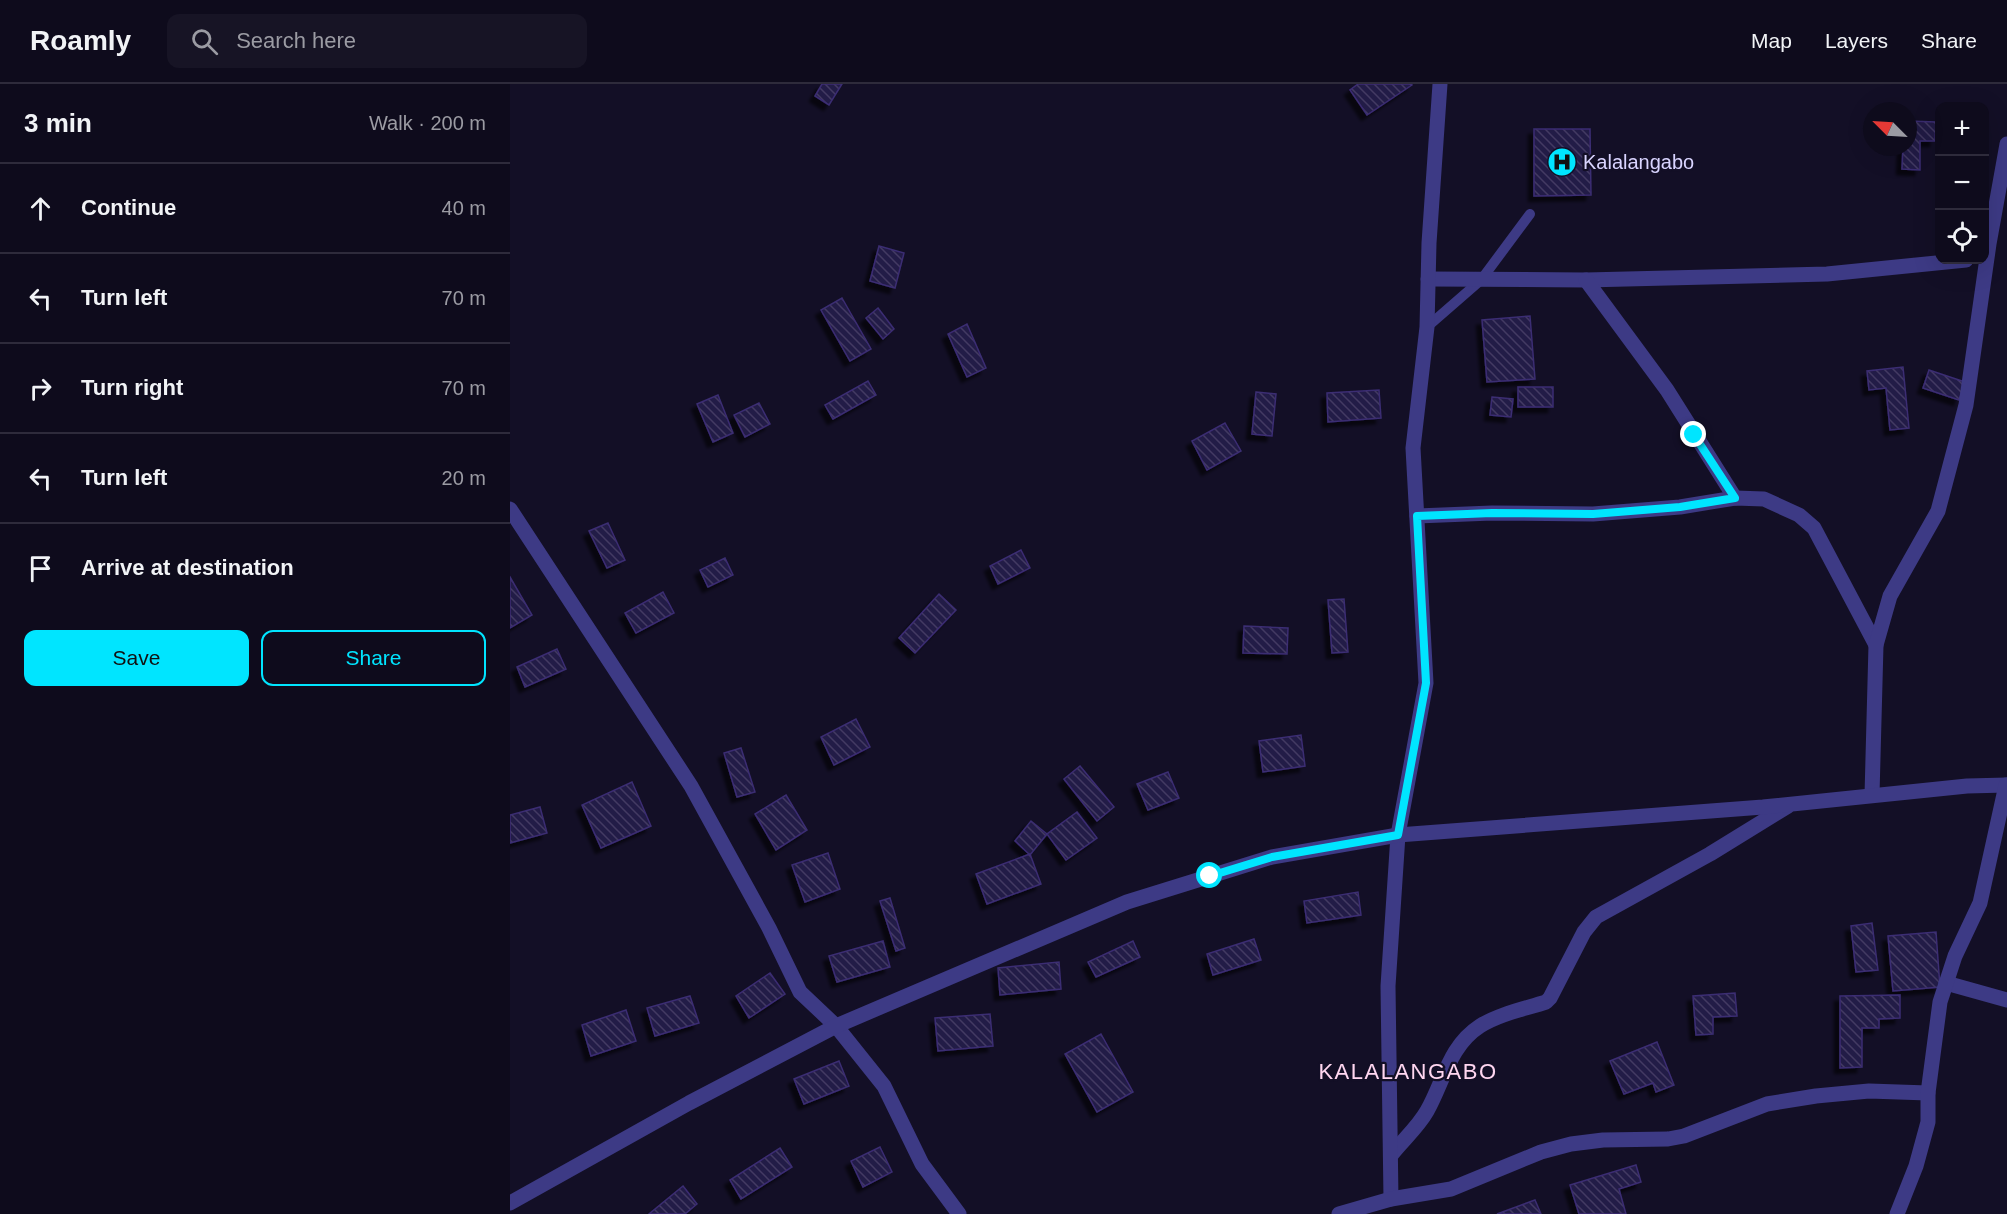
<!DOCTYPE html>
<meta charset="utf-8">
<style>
body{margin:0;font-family:Helvetica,sans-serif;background:#171425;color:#f1f3f6}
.controls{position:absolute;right:18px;top:18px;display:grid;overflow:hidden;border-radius:12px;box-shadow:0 6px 24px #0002}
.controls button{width:54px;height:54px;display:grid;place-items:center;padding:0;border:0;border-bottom:2px solid #2e2b3b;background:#0e0b1c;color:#f1f3f6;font:30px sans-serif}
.compass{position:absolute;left:1353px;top:18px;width:54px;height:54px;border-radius:50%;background:#0e0b1c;box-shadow:0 6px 24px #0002;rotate:294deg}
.stop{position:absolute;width:18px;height:18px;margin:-14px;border:4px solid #00e5ff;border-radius:50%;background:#fff}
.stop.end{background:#00e5ff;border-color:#fff;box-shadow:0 2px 6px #0008}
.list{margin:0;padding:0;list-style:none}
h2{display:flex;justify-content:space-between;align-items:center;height:78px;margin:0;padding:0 24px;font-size:26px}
h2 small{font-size:20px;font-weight:400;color:#9b9ba3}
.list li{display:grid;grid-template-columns:39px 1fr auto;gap:18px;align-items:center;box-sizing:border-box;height:90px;padding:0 24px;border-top:2px solid #2e2b3b}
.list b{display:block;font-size:22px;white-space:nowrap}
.list em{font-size:20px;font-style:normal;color:#9b9ba3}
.actions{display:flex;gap:12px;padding:18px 24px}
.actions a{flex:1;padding:14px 0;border:2px solid #00e5ff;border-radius:12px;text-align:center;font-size:21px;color:#00e5ff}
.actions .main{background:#00e5ff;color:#111}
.icon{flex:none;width:33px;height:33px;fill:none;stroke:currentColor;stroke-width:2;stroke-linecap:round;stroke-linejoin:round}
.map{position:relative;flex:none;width:1497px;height:1130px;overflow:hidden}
header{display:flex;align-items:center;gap:36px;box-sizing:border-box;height:84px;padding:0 30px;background:#0e0b1c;border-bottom:2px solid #2e2b3b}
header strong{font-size:28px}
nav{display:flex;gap:33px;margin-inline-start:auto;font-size:21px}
.search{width:420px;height:54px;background:#171425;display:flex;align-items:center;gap:15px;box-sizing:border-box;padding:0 21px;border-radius:12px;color:#9b9ba3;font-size:22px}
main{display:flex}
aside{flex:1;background:#0e0b1c}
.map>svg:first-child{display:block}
.building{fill:url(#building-back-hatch);stroke:#3b2d73;stroke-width:1.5;filter:url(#shadow)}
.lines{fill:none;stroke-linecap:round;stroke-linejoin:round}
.service{stroke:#3d3a85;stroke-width:10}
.minor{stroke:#3d3a85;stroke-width:15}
.route{stroke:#00e5ff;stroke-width:8}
.labels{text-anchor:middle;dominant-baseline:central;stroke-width:4.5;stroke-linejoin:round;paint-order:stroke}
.poi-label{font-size:20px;fill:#d9d4ff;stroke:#130f26;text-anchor:start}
.quarter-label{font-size:22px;letter-spacing:1.5px;fill:#ffd6f0;stroke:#130f26}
</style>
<header>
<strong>Roamly</strong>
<div class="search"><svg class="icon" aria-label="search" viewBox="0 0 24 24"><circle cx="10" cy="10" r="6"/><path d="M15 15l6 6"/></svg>Search here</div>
<nav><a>Map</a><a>Layers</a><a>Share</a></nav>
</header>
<main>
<aside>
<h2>3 min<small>Walk · 200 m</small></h2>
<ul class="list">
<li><svg class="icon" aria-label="ahead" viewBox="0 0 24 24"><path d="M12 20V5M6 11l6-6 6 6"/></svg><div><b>Continue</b></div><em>40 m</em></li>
<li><svg class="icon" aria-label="left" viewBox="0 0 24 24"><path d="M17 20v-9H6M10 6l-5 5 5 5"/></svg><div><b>Turn left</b></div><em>70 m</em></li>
<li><svg class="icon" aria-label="right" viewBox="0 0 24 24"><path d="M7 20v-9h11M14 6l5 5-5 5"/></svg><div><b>Turn right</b></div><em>70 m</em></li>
<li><svg class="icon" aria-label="left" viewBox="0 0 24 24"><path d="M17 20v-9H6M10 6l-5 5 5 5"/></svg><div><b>Turn left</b></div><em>20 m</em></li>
<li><svg class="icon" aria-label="arrive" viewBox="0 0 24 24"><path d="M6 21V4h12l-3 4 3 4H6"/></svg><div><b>Arrive at destination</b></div></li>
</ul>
<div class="actions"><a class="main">Save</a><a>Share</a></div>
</aside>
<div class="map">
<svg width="1497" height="1130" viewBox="0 0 1497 1130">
<defs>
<pattern id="building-back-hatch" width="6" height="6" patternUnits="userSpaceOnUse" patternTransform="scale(1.5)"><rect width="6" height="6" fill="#241b47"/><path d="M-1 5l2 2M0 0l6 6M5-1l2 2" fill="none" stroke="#433b63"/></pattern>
<filter id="shadow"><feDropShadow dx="-5.5" dy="5.5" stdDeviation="1.5" flood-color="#0009"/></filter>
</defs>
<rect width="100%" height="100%" fill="#130f26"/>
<g class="building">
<path d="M312,0H332L319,21L305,12Z"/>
<path d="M848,0H901L902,1L857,31L840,6Z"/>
<path d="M1398,37L1426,38L1425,57H1410V86L1392,85L1393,63H1398Z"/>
<path d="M1024,45H1080L1081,111L1024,112Z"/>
<path d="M369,162L394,169L385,204L360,197Z"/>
<path d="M332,214L361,265L340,277L311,226Z"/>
<path d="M368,224L384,245L373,255L356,234Z"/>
<path d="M1020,232L1025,295L977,298L972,236Z"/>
<path d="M457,240L476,284L457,293L438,250Z"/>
<path d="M1393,283L1399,344L1380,346L1376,304L1359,306L1357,287Z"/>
<path d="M1419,286L1455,298L1449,316L1413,304Z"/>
<path d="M358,297L366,311L323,335L315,321Z"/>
<rect x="1008" y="303" width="35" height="20"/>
<path d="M869,306L871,334L818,338L817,309Z"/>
<path d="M746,308L766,310L762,352L742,350Z"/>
<path d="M208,311L223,349L203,358L187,320Z"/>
<path d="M982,313L1003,315L1001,333L980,331Z"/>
<path d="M249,319L260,340L235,353L224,331Z"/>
<path d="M715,339L731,367L697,386L682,357Z"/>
<path d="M98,439L115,476L97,484L79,447Z"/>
<path d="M511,466L520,484L488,500L480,482Z"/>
<path d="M215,474L223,491L198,503L190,486Z"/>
<path d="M0,493L22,531L0,544Z"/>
<path d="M153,508L164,529L126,549L115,529Z"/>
<path d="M429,510L446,526L405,569L389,554Z"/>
<path d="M834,515L838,568L822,569L818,516Z"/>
<path d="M734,542L778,544L777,570L733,569Z"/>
<path d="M47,565L56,585L15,603L7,583Z"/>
<path d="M346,635L360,663L324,681L311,653Z"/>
<path d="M791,651L795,682L753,688L749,657Z"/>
<path d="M231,664L245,708L227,713L214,669Z"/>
<path d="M570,682L604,723L587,737L554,695Z"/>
<path d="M658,688L669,714L638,726L627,700Z"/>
<path d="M122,698L141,742L91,764L72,721Z"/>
<path d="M276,711L297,746L266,766L245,730Z"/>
<path d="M30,723L37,749L0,759V731Z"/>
<path d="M567,728L587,754L556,776L537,750Z"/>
<path d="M521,737L537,750L520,771L505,757Z"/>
<path d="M318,769L330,805L295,818L282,781Z"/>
<path d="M520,770L531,800L477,820L466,790Z"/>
<path d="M848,808L851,831L797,839L794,817Z"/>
<path d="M380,814L395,864L386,867L370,817Z"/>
<path d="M1362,839L1368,886L1346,888L1341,842Z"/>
<path d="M1426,848L1430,903L1383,907L1378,852Z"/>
<path d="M744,855L751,876L703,891L697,870Z"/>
<path d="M373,857L380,883L327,898L319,872Z"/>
<path d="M623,857L630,873L586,893L578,878Z"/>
<path d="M549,878L551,905L490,911L488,884Z"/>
<path d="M260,889L275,910L239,934L226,912Z"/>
<path d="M1225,909L1227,932L1203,933V950L1186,951L1183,912Z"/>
<path d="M1390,911V934L1369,935V944H1352V983L1330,984V912Z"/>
<path d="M180,912L189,939L145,952L137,924Z"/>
<path d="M116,926L126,957L81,972L72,941Z"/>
<path d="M480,930L483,962L428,967L425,934Z"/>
<path d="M591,950L623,1008L587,1028L555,970Z"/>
<path d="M1147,958L1164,1001L1146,1008L1143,999L1114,1010L1100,977Z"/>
<path d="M329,977L339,1002L294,1020L284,995Z"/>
<path d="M370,1063L382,1088L353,1103L341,1077Z"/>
<path d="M270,1064L282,1083L231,1115L220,1096Z"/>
<path d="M1126,1081L1131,1098L1109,1105L1116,1130H1069L1060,1101Z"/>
<path d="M173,1102L187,1120L175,1130H139Z"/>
<path d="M1025,1116L1031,1130H987Z"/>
</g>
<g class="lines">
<path class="service" d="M917,243L971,196L1020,130"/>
<g class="minor">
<path d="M918,195L1076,196L1317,190L1456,176"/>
<path d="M1076,196L1157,306L1225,414"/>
<path d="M0,425L181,702L259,844L290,908L326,942L374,1002L412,1080L449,1130"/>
<path d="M907,432L982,429L1083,430L1170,423L1225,414L1254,415L1289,431L1304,444L1366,561"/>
<path d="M1362,711L1366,561L1380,512L1428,427L1456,321L1479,160L1497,60"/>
<path d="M1436,899L1497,916"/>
<path d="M882,1070C893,1056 908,1043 917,1027C934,997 939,962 970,942C989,930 1014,925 1036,918L1040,914L1074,848L1086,833L1200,770L1278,722"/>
<path d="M881,1115L878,902L888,751L916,599L903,364L917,243L919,159L930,0"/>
<path d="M0,1119L179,1019L326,942L617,818L762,773L888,751L1253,723L1457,702L1497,701"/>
<path d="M829,1130L881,1115L941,1105L1031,1068L1061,1060L1093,1056L1158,1055L1174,1052L1257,1020L1306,1012L1359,1007L1418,1009"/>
<path d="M1387,1130L1406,1082L1418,1038V1009L1430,918L1445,872L1470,819L1496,701"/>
</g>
</g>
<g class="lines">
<path class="route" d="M700,792L762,773L888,751L916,599L907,432L982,429L1083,430L1170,423L1225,414L1184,351"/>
</g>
<defs>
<g id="hospital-disc" transform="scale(1.5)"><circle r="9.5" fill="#00e5ff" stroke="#130f26"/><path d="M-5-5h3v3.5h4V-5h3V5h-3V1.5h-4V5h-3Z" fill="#111"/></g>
</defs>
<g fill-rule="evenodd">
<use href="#hospital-disc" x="1052" y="78"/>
</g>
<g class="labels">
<g class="poi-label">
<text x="1073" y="78">Kalalangabo</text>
</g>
<g class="quarter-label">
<text x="898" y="987">KALALANGABO</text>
</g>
</g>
</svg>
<div class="controls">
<button>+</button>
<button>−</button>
<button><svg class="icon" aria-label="locate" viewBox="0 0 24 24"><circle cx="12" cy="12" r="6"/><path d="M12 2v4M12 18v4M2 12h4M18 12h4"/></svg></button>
</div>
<svg class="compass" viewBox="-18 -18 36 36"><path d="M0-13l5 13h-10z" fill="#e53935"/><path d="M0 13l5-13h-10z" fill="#9b9ba3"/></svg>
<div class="stop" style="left:700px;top:792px"></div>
<div class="stop end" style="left:1184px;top:351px"></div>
</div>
</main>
